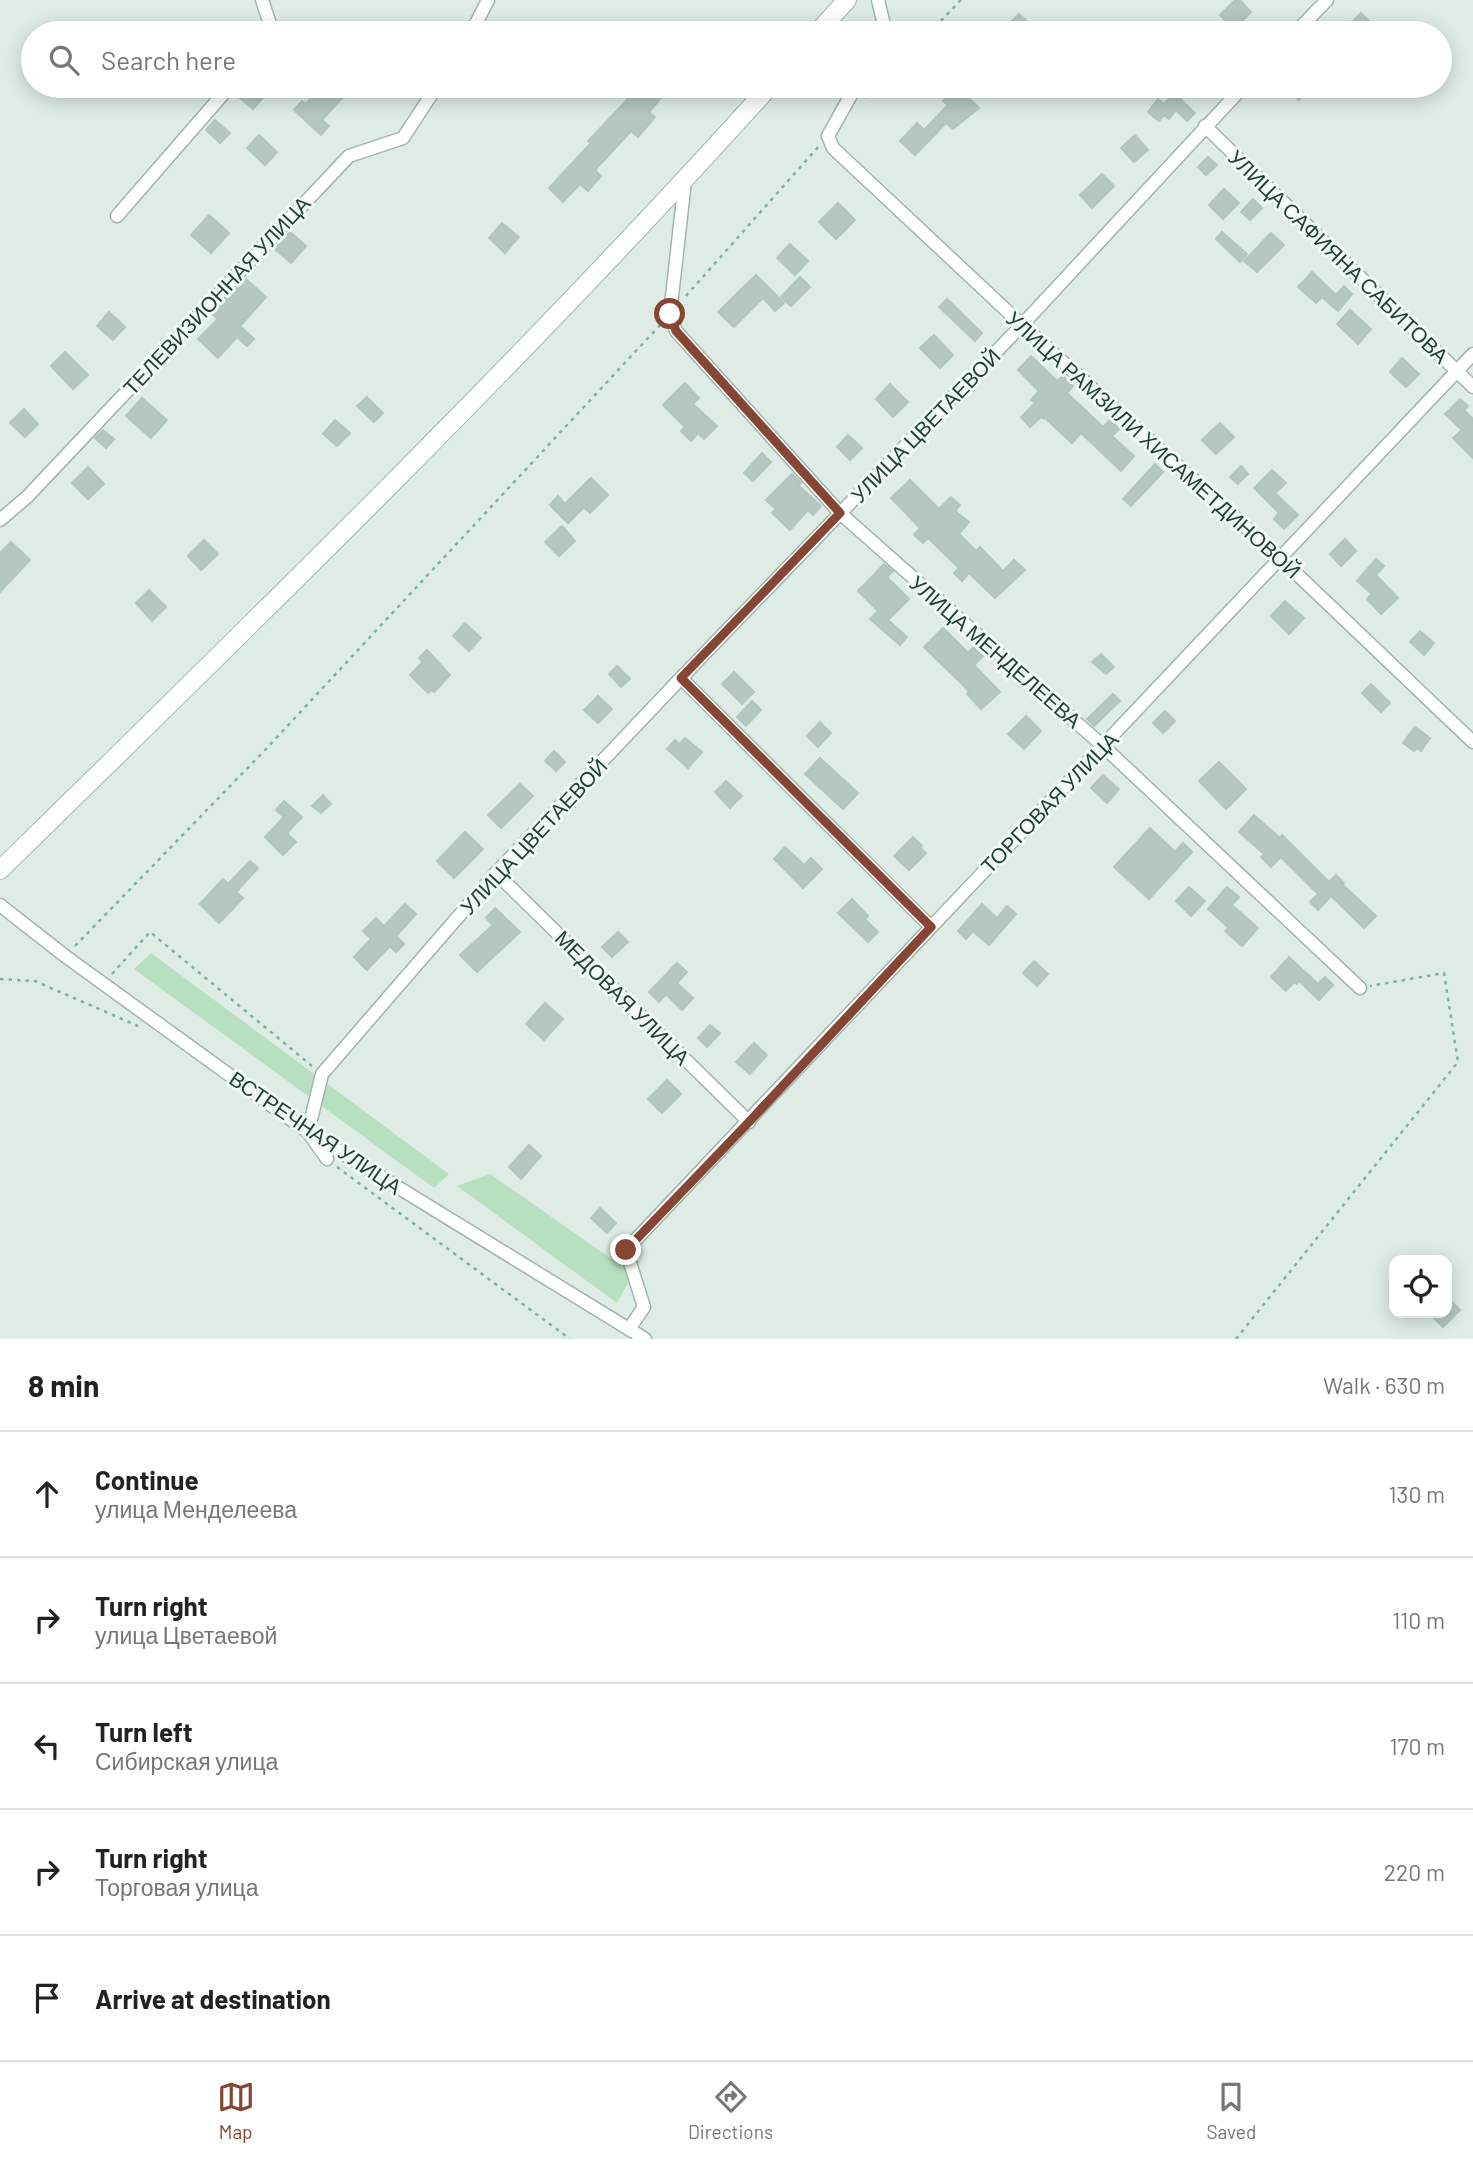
<!DOCTYPE html>
<meta charset="utf-8">
<style>
body{margin:0;font-family:Barlow,sans-serif;background:#f6f6f6;color:#222}
.controls{position:absolute;right:21px;bottom:21px;display:grid;overflow:hidden;border-radius:14px;box-shadow:0 4px 18px #0003}
.controls button{width:63px;height:63px;display:grid;place-items:center;padding:0;border:0;border-bottom:2px solid #e0e0e0;background:#fff;color:#222;font:35px sans-serif}
.stop{position:absolute;width:21px;height:21px;margin:-16px;border:5px solid #854634;border-radius:50%;background:#fff}
.stop.end{background:#854634;border-color:#fff;box-shadow:0 2px 7px #0008}
.list{margin:0;padding:0;list-style:none}
h2{display:flex;justify-content:space-between;align-items:center;height:91px;margin:0;padding:0 28px;font-size:30px}
h2 small{font-size:23px;font-weight:400;color:#767676}
.list li{display:grid;grid-template-columns:46px 1fr auto;gap:21px;align-items:center;box-sizing:border-box;height:126px;padding:0 28px;border-top:2px solid #e0e0e0}
.list b{display:block;font-size:26px;white-space:nowrap}
.list p{margin:0;font-size:23px;white-space:nowrap;color:#767676}
.list em{font-size:23px;font-style:normal;color:#767676}
.icon{flex:none;width:38px;height:38px;fill:none;stroke:currentColor;stroke-width:2;stroke-linecap:round;stroke-linejoin:round}
.map{position:relative;flex:none;width:1473px;height:1339px;overflow:hidden}
.search{position:absolute;background:#fff;box-shadow:0 4px 18px #0003;left:21px;right:21px;top:21px;height:77px;display:flex;align-items:center;gap:18px;box-sizing:border-box;padding:0 24px;border-radius:38px;color:#767676;font-size:26px}
.sheet{height:721px;background:#fff}
nav{display:flex;justify-content:space-around;align-items:center;box-sizing:border-box;height:98px;border-top:2px solid #e0e0e0;background:#fff;font-size:19px;color:#767676}
nav a{display:grid;justify-items:center;gap:4px}
nav .on{color:#854634}
.map>svg:first-child{display:block}
.green{fill:#b6e0c0}
.building{fill:#b5c7bf;stroke:#b1c6bd;stroke-width:2}
.lines{fill:none;stroke-linecap:round;stroke-linejoin:round}
.street-casing{stroke:#a2b4ad;stroke-width:15}
.secondary-casing{stroke:#9db9ae;stroke-width:20}
.path{stroke:#7db3a1;stroke-width:2.5;stroke-dasharray:3.5 5;stroke-linecap:butt}
.street{stroke:#fff;stroke-width:12}
.secondary{stroke:#fff;stroke-width:18}
.route{stroke:#854634;stroke-width:9}
.labels{text-anchor:middle;dominant-baseline:central;stroke-width:6;stroke-linejoin:round;paint-order:stroke}
.street-label{font-size:21px;fill:#1f3e35;stroke:#f0f8f4}
</style>
<div class="map">
<svg width="1473" height="1339" viewBox="0 0 1473 1339">
<rect width="100%" height="100%" fill="#dfece6"/>
<g class="green">
<path d="M151,953L449,1174L434,1188L134,969Z"/>
<path d="M490,1174L633,1274L617,1303L457,1186Z"/>
</g>
<g class="building">
<path d="M1235,0H1240L1251,12L1234,29L1220,15Z"/>
<path d="M1361,13L1373,25L1365,33H1360L1350,24Z"/>
<path d="M1019,14L1039,33H1000Z"/>
<path d="M241,86H258L267,93L253,109L235,94Z"/>
<path d="M322,86H353L322,120L329,126L321,135L294,110L302,101L306,104Z"/>
<path d="M640,86H671L649,112L655,117L638,137L631,131L595,170L601,176L588,191L580,184L563,202L549,188L591,143L588,141Z"/>
<path d="M958,86H980L969,98L979,108L953,129L946,123L915,155L900,141L917,123L924,130L948,105L943,101Z"/>
<path d="M1283,86H1302L1307,90L1299,100Z"/>
<path d="M1174,93L1195,113L1187,121L1176,110L1169,119L1164,115L1159,121L1148,112L1158,99L1164,104Z"/>
<path d="M215,120L230,133L220,143L206,130Z"/>
<path d="M259,135L277,152L265,165L247,148Z"/>
<path d="M1135,135L1148,150L1134,162L1121,148Z"/>
<path d="M1208,157L1217,165L1206,175L1198,167Z"/>
<path d="M1102,174L1114,186L1092,208L1080,195Z"/>
<path d="M1224,189L1239,203L1223,219L1209,205Z"/>
<path d="M1253,199L1262,208L1250,220L1241,212Z"/>
<path d="M838,203L855,220L836,239L819,222Z"/>
<path d="M209,215L229,233L211,253L191,235Z"/>
<path d="M502,223L519,237L505,253L489,238Z"/>
<path d="M290,232L306,246L291,263L275,249Z"/>
<path d="M1222,232L1247,254L1240,262L1216,239Z"/>
<path d="M1271,233L1284,245L1257,272L1244,261Z"/>
<path d="M790,244L808,261L795,275L777,258Z"/>
<path d="M1312,272L1336,295L1344,286L1352,294L1338,311L1322,297L1316,303L1298,287Z"/>
<path d="M756,275L784,303L775,311L763,298L734,327L718,312Z"/>
<path d="M800,277L810,287L791,306L781,297Z"/>
<path d="M246,279L266,297L240,326L254,339L247,346L237,337L218,358L198,339L218,319L212,314Z"/>
<path d="M947,299L982,333L975,341L939,307Z"/>
<path d="M1350,310L1371,329L1358,344L1337,324Z"/>
<path d="M109,312L125,327L113,340L97,326Z"/>
<path d="M934,335L953,355L940,368L920,348Z"/>
<path d="M65,352L88,375L73,389L51,366Z"/>
<path d="M1031,356L1057,381L1063,376L1073,386L1067,393L1103,427L1110,420L1119,429L1112,436L1134,456L1121,471L1081,433L1072,443L1045,418L1044,419L1041,417L1030,427L1021,417L1035,403L1031,400L1039,391L1018,370Z"/>
<path d="M1402,358L1419,374L1406,387L1390,372Z"/>
<path d="M685,383L699,398L693,404L717,426L704,439L698,433L691,441L681,431L685,427L663,405Z"/>
<path d="M890,384L908,402L893,417L876,399Z"/>
<path d="M367,397L383,413L374,422L357,406Z"/>
<path d="M142,398L167,420L151,438L126,416Z"/>
<path d="M1460,399L1468,406L1464,410L1473,419V458L1453,438L1462,430L1445,414Z"/>
<path d="M24,409L38,424L25,437L10,423Z"/>
<path d="M335,420L350,433L337,446L323,434Z"/>
<path d="M1220,423L1234,437L1216,454L1202,440Z"/>
<path d="M103,430L114,439L106,448L95,438Z"/>
<path d="M848,435L862,448L850,460L837,447Z"/>
<path d="M762,453L771,462L753,481L744,473Z"/>
<path d="M1155,464L1163,472L1131,506L1123,499Z"/>
<path d="M1241,466L1248,474L1238,484L1230,477Z"/>
<path d="M88,467L104,484L88,499L72,483Z"/>
<path d="M1272,470L1286,483L1275,493L1298,515L1284,529L1274,519L1279,513L1254,488Z"/>
<path d="M792,474L801,483L799,486L821,506L813,515L808,510L790,530L772,513L776,509L766,500Z"/>
<path d="M591,478L608,495L590,513L584,507L568,523L550,505L558,496L565,504Z"/>
<path d="M910,480L939,509L951,497L960,505L955,511L969,522L959,534L976,551L980,547L1003,571L1014,560L1025,570L995,598L969,573L962,581L954,573L959,568L928,538L923,543L914,535L920,528L891,498Z"/>
<path d="M562,526L575,541L559,556L545,542Z"/>
<path d="M1345,539L1356,551L1341,566L1330,554Z"/>
<path d="M204,540L218,554L201,570L188,556Z"/>
<path d="M11,542L30,560L0,592V553Z"/>
<path d="M1376,559L1384,566L1376,575L1398,598L1381,614L1367,599L1372,594L1357,581Z"/>
<path d="M884,564L893,571L887,577L909,599L888,620L907,637L900,645L870,619L878,611L858,591Z"/>
<path d="M149,590L166,607L152,621L136,603Z"/>
<path d="M1285,601L1304,618L1289,634L1271,616Z"/>
<path d="M465,623L481,638L469,651L453,636Z"/>
<path d="M943,628L968,653L974,647L983,656L974,665L1000,692L981,709L967,694L969,691L924,647Z"/>
<path d="M1420,631L1434,643L1424,655L1410,642Z"/>
<path d="M427,650L450,675L434,692L432,690L428,693L410,675L423,662L419,658Z"/>
<path d="M1101,654L1114,667L1106,674L1092,662Z"/>
<path d="M617,666L630,679L621,687L609,674Z"/>
<path d="M734,672L754,692L742,704L722,684Z"/>
<path d="M1371,684L1390,703L1381,712L1362,693Z"/>
<path d="M1113,694L1120,701L1094,726L1087,719Z"/>
<path d="M598,696L612,709L598,723L584,710Z"/>
<path d="M752,701L761,710L746,726L737,717Z"/>
<path d="M1165,711L1175,721L1163,733L1153,723Z"/>
<path d="M1026,716L1041,731L1024,749L1008,734Z"/>
<path d="M820,722L831,733L818,747L807,736Z"/>
<path d="M1415,727L1430,738L1421,751L1417,748L1414,751L1403,743Z"/>
<path d="M685,738L702,752L688,768L667,749L675,740L680,744Z"/>
<path d="M554,751L565,762L556,771L545,761Z"/>
<path d="M820,758L858,793L843,809L805,774Z"/>
<path d="M1219,762L1246,789L1226,809L1199,781Z"/>
<path d="M1103,775L1119,789L1107,803L1091,788Z"/>
<path d="M726,781L742,796L730,808L715,792Z"/>
<path d="M520,784L533,796L501,828L488,815Z"/>
<path d="M323,795L331,804L321,813L312,806Z"/>
<path d="M284,801L302,817L287,833L296,842L283,855L265,837L284,817L276,810Z"/>
<path d="M1254,815L1280,838L1282,835L1329,882L1336,875L1344,883L1342,884L1376,916L1364,928L1331,896L1318,910L1310,902L1318,894L1281,857L1271,867L1261,857L1264,854L1239,832Z"/>
<path d="M1150,828L1175,852L1183,843L1192,852L1149,899L1114,867Z"/>
<path d="M465,832L483,849L454,878L437,861Z"/>
<path d="M913,837L922,846L920,848L926,853L909,870L894,856Z"/>
<path d="M785,847L804,865L811,858L822,869L803,888L774,859Z"/>
<path d="M250,861L258,868L236,892L243,898L219,923L200,904L223,879L228,884Z"/>
<path d="M1189,887L1205,901L1191,916L1176,901Z"/>
<path d="M1227,887L1239,897L1232,905L1258,928L1242,946L1225,931L1229,928L1208,909Z"/>
<path d="M852,899L868,916L865,919L878,932L868,942L838,913Z"/>
<path d="M405,904L416,914L396,936L404,944L396,952L390,946L367,970L354,957L371,939L363,931L376,918L384,926Z"/>
<path d="M982,904L997,918L1007,906L1016,914L989,945L973,931L966,939L958,931Z"/>
<path d="M495,908L520,932L477,972L460,955L493,925L486,918Z"/>
<path d="M618,932L628,942L612,957L602,947Z"/>
<path d="M1289,957L1318,984L1325,977L1333,985L1319,1000L1299,981L1297,984L1294,982L1286,991L1271,977Z"/>
<path d="M1034,961L1048,974L1037,986L1023,973Z"/>
<path d="M677,963L687,972L677,983L693,998L682,1010L666,994L659,1002L649,992Z"/>
<path d="M545,1003L563,1019L544,1040L526,1024Z"/>
<path d="M710,1025L720,1033L707,1047L698,1038Z"/>
<path d="M754,1043L767,1055L750,1074L736,1062Z"/>
<path d="M667,1080L681,1094L662,1113L648,1099Z"/>
<path d="M529,1145L541,1156L521,1179L509,1167Z"/>
<path d="M600,1208L616,1223L607,1233L591,1218Z"/>
<path d="M1447,1297L1460,1310L1443,1327L1429,1313H1447Z"/>
</g>
<g class="lines">
<g class="street-casing">
<g id="street">
<path d="M262,0L273,33"/>
<path d="M878,0L886,33"/>
<path d="M471,33L488,0"/>
<path d="M1295,33L1327,0"/>
<path d="M856,86L828,136L833,148L1022,325L1280,558L1473,742"/>
<path d="M1205,126L1473,387"/>
<path d="M685,181L670,314L676,331L840,513L1103,746L1360,988"/>
<path d="M117,216L230,86"/>
<path d="M0,520L27,497L349,156L403,138L437,86"/>
<path d="M681,678L931,927"/>
<path d="M496,873L749,1122"/>
<path d="M0,905L65,956L308,1132L645,1339"/>
<path d="M327,1159L308,1132L322,1074L496,873L681,678L1022,325L1244,86"/>
<path d="M629,1329L644,1307L626,1250L1473,354"/>
</g>
</g>
<g class="secondary-casing">
<g id="secondary">
<path d="M817,33L847,0"/>
<path d="M0,870C262,614 525,358 770,86"/>
</g>
</g>
<g class="path">
<path d="M929,33L961,0"/>
<path d="M865,98L877,86"/>
<path d="M686,296L819,146"/>
<path d="M75,946L266,749L661,324"/>
<path d="M112,974L150,932L312,1066"/>
<path d="M0,979L35,981L138,1026"/>
<path d="M337,1167L570,1339"/>
<path d="M1236,1339L1458,1062L1444,973L1370,986"/>
</g>
<use href="#street" class="street"/>
<use href="#secondary" class="secondary"/>
</g>
<g class="lines">
<path class="route" d="M626,1250L749,1122L931,927L681,678L840,513L676,331L670,314"/>
</g>
<g class="labels">
<g class="street-label">
<text transform="translate(1339 256) rotate(44)">УЛИЦА САФИЯНА САБИТОВА</text>
<text transform="translate(216 295) rotate(-47)">ТЕЛЕВИЗИОННАЯ УЛИЦА</text>
<text transform="translate(925 425) rotate(-46)">УЛИЦА ЦВЕТАЕВОЙ</text>
<text transform="translate(1154 444) rotate(42)">УЛИЦА РАМЗИЛИ ХИСАМЕТДИНОВОЙ</text>
<text transform="translate(996 651) rotate(41)">УЛИЦА МЕНДЕЛЕЕВА</text>
<text transform="translate(1049 802) rotate(-46)">ТОРГОВАЯ УЛИЦА</text>
<text transform="translate(533 836) rotate(-47)">УЛИЦА ЦВЕТАЕВОЙ</text>
<text transform="translate(623 997) rotate(45)">МЕДОВАЯ УЛИЦА</text>
<text transform="translate(316 1132) rotate(34)">ВСТРЕЧНАЯ УЛИЦА</text>
</g>
</g>
</svg>
<div class="controls">
<button><svg class="icon" aria-label="locate" viewBox="0 0 24 24"><circle cx="12" cy="12" r="6"/><path d="M12 2v4M12 18v4M2 12h4M18 12h4"/></svg></button>
</div>
<div class="stop" style="left:670px;top:314px"></div>
<div class="stop end" style="left:626px;top:1250px"></div>
<div class="search"><svg class="icon" aria-label="search" viewBox="0 0 24 24"><circle cx="10" cy="10" r="6"/><path d="M15 15l6 6"/></svg>Search here</div>
</div>
<section class="sheet">
<h2>8 min<small>Walk · 630 m</small></h2>
<ul class="list">
<li><svg class="icon" aria-label="ahead" viewBox="0 0 24 24"><path d="M12 20V5M6 11l6-6 6 6"/></svg><div><b>Continue</b><p>улица Менделеева</p></div><em>130 m</em></li>
<li><svg class="icon" aria-label="right" viewBox="0 0 24 24"><path d="M7 20v-9h11M14 6l5 5-5 5"/></svg><div><b>Turn right</b><p>улица Цветаевой</p></div><em>110 m</em></li>
<li><svg class="icon" aria-label="left" viewBox="0 0 24 24"><path d="M17 20v-9H6M10 6l-5 5 5 5"/></svg><div><b>Turn left</b><p>Сибирская улица</p></div><em>170 m</em></li>
<li><svg class="icon" aria-label="right" viewBox="0 0 24 24"><path d="M7 20v-9h11M14 6l5 5-5 5"/></svg><div><b>Turn right</b><p>Торговая улица</p></div><em>220 m</em></li>
<li><svg class="icon" aria-label="arrive" viewBox="0 0 24 24"><path d="M6 21V4h12l-3 4 3 4H6"/></svg><div><b>Arrive at destination</b></div></li>
</ul>
</section>
<nav>
<a class="on"><svg class="icon" aria-label="map" viewBox="0 0 24 24"><path d="M3 6l6-2 6 2 6-2v14l-6 2-6-2-6 2zM9 4v14M15 6v14"/></svg>Map</a>
<a><svg class="icon" aria-label="directions" viewBox="0 0 24 24"><path d="M12 3l9 9-9 9-9-9zM9 14v-3h6M13 9l2 2-2 2"/></svg>Directions</a>
<a><svg class="icon" aria-label="saved" viewBox="0 0 24 24"><path d="M7 4h10v16l-5-4-5 4z"/></svg>Saved</a>
</nav>
